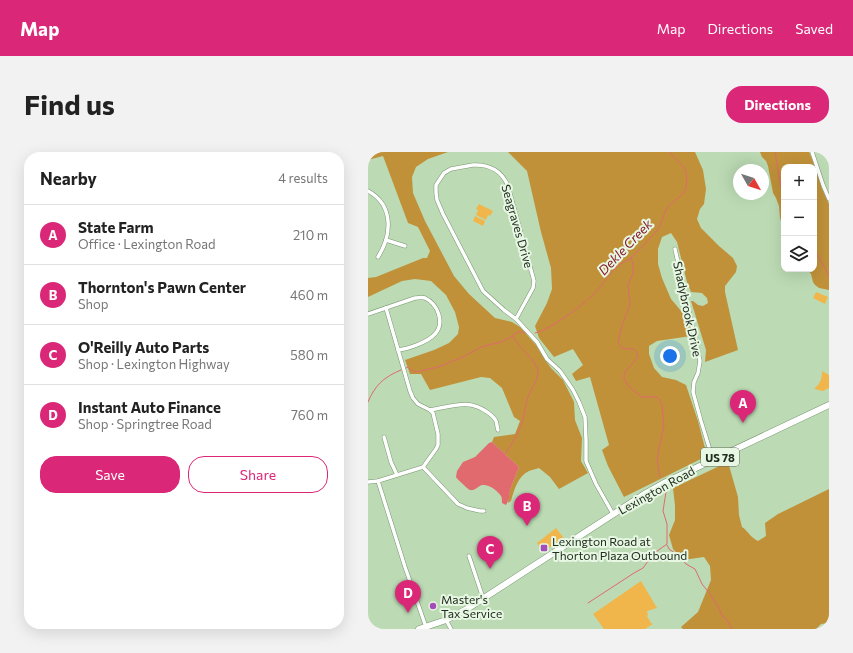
<!DOCTYPE html>
<meta charset="utf-8">
<style>
body{margin:0;font-family:Commissioner,sans-serif;background:#f2f2f2;color:#222}
.controls{position:absolute;right:12px;top:12px;display:grid;overflow:hidden;border-radius:8px;box-shadow:0 4px 16px #0002}
.controls button{width:36px;height:36px;display:grid;place-items:center;padding:0;border:0;border-bottom:1px solid #e0e0e0;background:#fff;color:#222;font:20px sans-serif}
.compass{position:absolute;left:365px;top:12px;width:36px;height:36px;border-radius:50%;background:#fff;box-shadow:0 4px 16px #0002;rotate:129deg}
.you{position:absolute;left:302px;top:204px;width:14px;height:14px;margin:-10px;border:3px solid #fff;border-radius:50%;background:#1a73e8;box-shadow:0 0 0 6px #1a73e833}
.badge{display:grid;place-items:center;width:26px;height:26px;border-radius:50%;background:#db2777;color:#fff;font-size:13px;font-weight:700}
.pin{position:absolute;translate:-50% -33px;filter:drop-shadow(0 1px 2px #0008)}
.pin::after{content:'';position:absolute;top:21px;width:14px;height:12px;background:inherit;clip-path:polygon(0 0,100% 0,50% 100%)}
.list{margin:0;padding:0;list-style:none}
h2{display:flex;justify-content:space-between;align-items:center;height:52px;margin:0;padding:0 16px;font-size:17px}
h2 small{font-size:13px;font-weight:400;color:#767676}
.list li{display:grid;grid-template-columns:26px 1fr auto;gap:12px;align-items:center;box-sizing:border-box;height:60px;padding:0 16px;border-top:1px solid #e0e0e0}
.list b{display:block;font-size:15px;white-space:nowrap}
.list p{margin:0;font-size:13px;white-space:nowrap;color:#767676}
.list em{font-size:13px;font-style:normal;color:#767676}
.actions{display:flex;gap:8px;padding:12px 16px}
.actions a{flex:1;padding:9px 0;border:1px solid #db2777;border-radius:16px;text-align:center;font-size:14px;color:#db2777}
.actions .main{background:#db2777;color:#fff}
.icon{flex:none;width:22px;height:22px;fill:none;stroke:currentColor;stroke-width:2;stroke-linecap:round;stroke-linejoin:round}
.map{position:relative;flex:none;width:461px;height:477px;overflow:hidden;border-radius:16px}
header{display:flex;align-items:center;gap:24px;box-sizing:border-box;height:56px;padding:0 20px;background:#db2777;color:#fff}
header strong{font-size:19px}
nav{display:flex;gap:22px;margin-inline-start:auto;font-size:14px}
.intro{display:flex;align-items:center;justify-content:space-between;box-sizing:border-box;height:96px;padding:0 24px}
h1{margin:0;font-size:28px}
.button{padding:10px 18px;border-radius:16px;background:#db2777;color:#fff;font-size:14px;font-weight:700}
main{display:flex;gap:24px;padding:0 24px}
aside{flex:1;background:#fff;border-radius:16px;box-shadow:0 4px 16px #0002}
.map>svg:first-child{display:block}
.green{fill:#f0b64c}
.forest{fill:#c09139}
.water{fill:#e06a6e}
.lines{fill:none;stroke-linecap:round;stroke-linejoin:round}
.stream{stroke:#e06a6e;stroke-width:1}
.minor-casing{stroke:#789571;stroke-width:4.5}
.trunk-casing{stroke:#789571;stroke-width:7}
.minor{stroke:#fff;stroke-width:3.5}
.trunk{stroke:#fff;stroke-width:6}
.poi-dot{fill:#a44cb8;stroke:#e7f7e3;stroke-width:1.5}
.labels{text-anchor:middle;dominant-baseline:central;stroke-width:4;stroke-linejoin:round;paint-order:stroke}
.shield{fill:#e7f7e3;stroke:#5c6a5a;stroke-width:1}
.shield-label{font-size:11px;font-weight:bold;fill:#212d1f}
.street-label{font-size:12px;fill:#212d1f;stroke:#e7f7e3}
.poi-label{font-size:12px;fill:#212d1f;stroke:#e7f7e3;text-anchor:start}
.water-label{font-size:13px;font-style:italic;fill:#871b28;stroke:#e7f7e3}
</style>
<header>
<strong>Map</strong>
<nav><a>Map</a><a>Directions</a><a>Saved</a></nav>
</header>
<div class="intro"><h1>Find us</h1><a class="button">Directions</a></div>
<main>
<aside>
<h2>Nearby<small>4 results</small></h2>
<ul class="list">
<li><span class="badge">A</span><div><b>State Farm</b><p>Office · Lexington Road</p></div><em>210 m</em></li>
<li><span class="badge">B</span><div><b>Thornton's Pawn Center</b><p>Shop</p></div><em>460 m</em></li>
<li><span class="badge">C</span><div><b>O'Reilly Auto Parts</b><p>Shop · Lexington Highway</p></div><em>580 m</em></li>
<li><span class="badge">D</span><div><b>Instant Auto Finance</b><p>Shop · Springtree Road</p></div><em>760 m</em></li>
</ul>
<div class="actions"><a class="main">Save</a><a>Share</a></div>
</aside>
<div class="map">
<svg width="461" height="477" viewBox="0 0 461 477">
<rect width="100%" height="100%" fill="#bcdbb4"/>
<g class="green">
<path d="M111,52L125,59L122,64L120,63L118,68L108,63L110,58L108,57Z"/>
<path d="M107,64L117,69L115,74L105,69Z"/>
<path d="M448,140L460,145L457,152L445,146Z"/>
<path d="M454,219L461,223V236L455,239L446,237C452,232 454,227 454,219Z"/>
<path d="M188,376L195,385V387L176,399H174L169,391Z"/>
<path d="M273,429L289,456L279,459L280,463L279,464L283,471L285,472L277,477H236L225,462Z"/>
</g>
<g class="forest">
<path d="M0,0H80L60,7L48,15L44,25L45,41L57,69L86,124L101,142L127,166L144,170L152,175L168,193L177,208L183,216L195,228L206,250L207,268L214,286L213,309L220,321L191,337L182,325L171,316C168,317 164,318 161,319C150,324 146,338 143,349L140,351L142,338L151,315L124,290L126,285L147,282L152,269L146,265L134,236L122,226L113,225L62,238L53,222H42L37,208L66,198L81,191L90,182L91,175L87,160L78,143L63,129L47,127L34,129L0,145V126L8,125L55,106H59L62,99L50,75L40,71L15,4L0,8Z"/>
<path d="M140,0H327L335,18L338,37L336,52L332,57L329,67L333,76L351,94L365,106L369,114L368,120L357,134V140L370,198L337,210L338,198L323,149H325L330,153L335,154L340,151L339,146L334,141L323,140L319,130L309,90L303,81L294,85L290,97V112L294,126L303,147L320,167L323,184L289,189L281,194V202L286,216L294,225L308,228L318,233L330,269L339,304L256,345L240,314L234,298L241,293L222,225L208,229L204,222L215,213L205,197L186,205L171,186L167,174L179,151L184,137L183,116L173,80L159,19Z"/>
<path d="M392,0H441L446,12L454,37L461,52V138L451,136L447,133L445,130L443,122L439,117H446V15H416V79L412,66L411,54L408,46L405,41L400,14L398,9L394,5Z"/>
<path d="M360,310L370,345L371,363L374,375C381,380 382,385 390,389L398,384L397,371L410,362L461,337V471L453,472L448,477H315L313,475L330,460L343,428L342,414L336,405L315,408L305,397L301,383L307,368V354L305,336Z"/>
</g>
<path class="water" d="M124,290L151,315L142,338L141,347L138,353L134,351C134,350 134,345 133,344C130,339 121,332 114,333C110,334 107,339 102,338C101,338 89,327 88,325L89,319L95,310L107,305L121,291Z"/>
<g class="lines">
<g class="stream">
<path d="M407,0L413,35L416,44"/>
<path d="M446,98C452,106 456,115 461,124"/>
<path d="M263,105L265,112V121L260,133L262,152L253,177L250,191C252,193 252,195 254,196C260,199 265,193 269,201C270,204 270,204 268,207C265,212 259,216 256,222V227L262,236L274,245H288L291,247L294,253L296,273L289,307L292,325"/>
<path d="M167,181C184,177 220,150 231,136C237,129 242,121 249,115C253,111 259,109 264,105C272,97 282,87 289,78C294,72 295,63 299,56C304,49 316,44 318,36C319,29 320,19 314,13C310,9 305,5 302,0"/>
<path d="M38,216L40,215L43,218L48,220L70,215L95,205L113,195L133,190L141,186L150,180H157L160,183"/>
<path d="M0,250C7,233 16,225 33,218"/>
<path d="M137,302C145,291 153,277 156,263C157,257 158,251 160,245C163,236 173,226 169,216C164,203 150,196 145,184"/>
<path d="M299,393L301,397L310,403L318,412L327,417L334,432L342,442L351,456L354,464L359,468L364,477"/>
<path d="M220,451L266,421L275,416L285,402L299,392V372L295,359L298,340"/>
</g>
<g class="minor-casing">
<g id="minor">
<path d="M444,0L455,33L461,47"/>
<path d="M105,13C121,12 134,19 140,34L166,129L165,136L148,167L136,158L115,139L75,62L69,48L68,41V33L76,21L83,17Z"/>
<path d="M0,39C26,53 24,83 10,105"/>
<path d="M18,88L37,94"/>
<path d="M307,97L332,209L330,221L326,230L325,240L333,269L345,308"/>
<path d="M0,162L47,146C50,146 54,145 57,146C70,152 77,171 67,182C60,190 40,197 30,198"/>
<path d="M148,167L169,190L179,207L192,219L205,238L211,250L217,265L218,288V309L228,332L245,362"/>
<path d="M62,258C82,255 101,246 119,260C122,262 126,265 128,269C129,272 129,275 130,278"/>
<path d="M16,285L23,310L29,323"/>
<path d="M55,315L90,352L99,356L112,359H116"/>
<path d="M10,329L37,415L58,475"/>
<path d="M0,330L10,329L55,315L63,304L68,297L70,293V282L65,261L62,258L50,252L45,246L42,239L18,156"/>
<path d="M101,404L115,446"/>
<path d="M78,468L83,477"/>
</g>
</g>
<g class="trunk-casing">
<path id="trunk" d="M51,477L78,468L99,457L278,341L296,331L461,253"/>
</g>
<use href="#minor" class="minor"/>
<use href="#trunk" class="trunk"/>
</g>
<g class="poi-dot">
<rect x="172" y="392" width="8" height="8" rx="2"/>
<circle cx="65" cy="454" r="4"/>
</g>
<g class="labels">
<rect class="shield" x="333" y="296" width="38" height="18" rx="3"/>
<g class="shield-label">
<text x="352" y="305">US 78</text>
</g>
<g class="street-label">
<text transform="translate(150 74) rotate(74)">Seagraves Drive</text>
<text transform="translate(320 157) rotate(78)">Shadybrook Drive</text>
<text transform="translate(288 338) rotate(-29)">Lexington Road</text>
</g>
<g class="poi-label">
<text x="184" y="389">Lexington Road at<tspan x="184" dy="14">Thorton Plaza Outbound</tspan></text>
<text x="73" y="447">Master's<tspan x="73" dy="14">Tax Service</tspan></text>
</g>
<g class="water-label">
<text transform="translate(257 95) rotate(-46)">Dekle Creek</text>
</g>
</g>
</svg>
<div class="controls">
<button>+</button>
<button>−</button>
<button><svg class="icon" aria-label="layers" viewBox="0 0 24 24"><path d="M12 4l9 5-9 5-9-5zM3 14l9 5 9-5"/></svg></button>
</div>
<svg class="compass" viewBox="-18 -18 36 36"><path d="M0-13l5 13h-10z" fill="#e53935"/><path d="M0 13l5-13h-10z" fill="#767676"/></svg>
<div class="you"></div>
<div class="pin badge" style="left:375px;top:271px">A</div>
<div class="pin badge" style="left:159px;top:374px">B</div>
<div class="pin badge" style="left:122px;top:417px">C</div>
<div class="pin badge" style="left:40px;top:461px">D</div>
</div>
</main>
